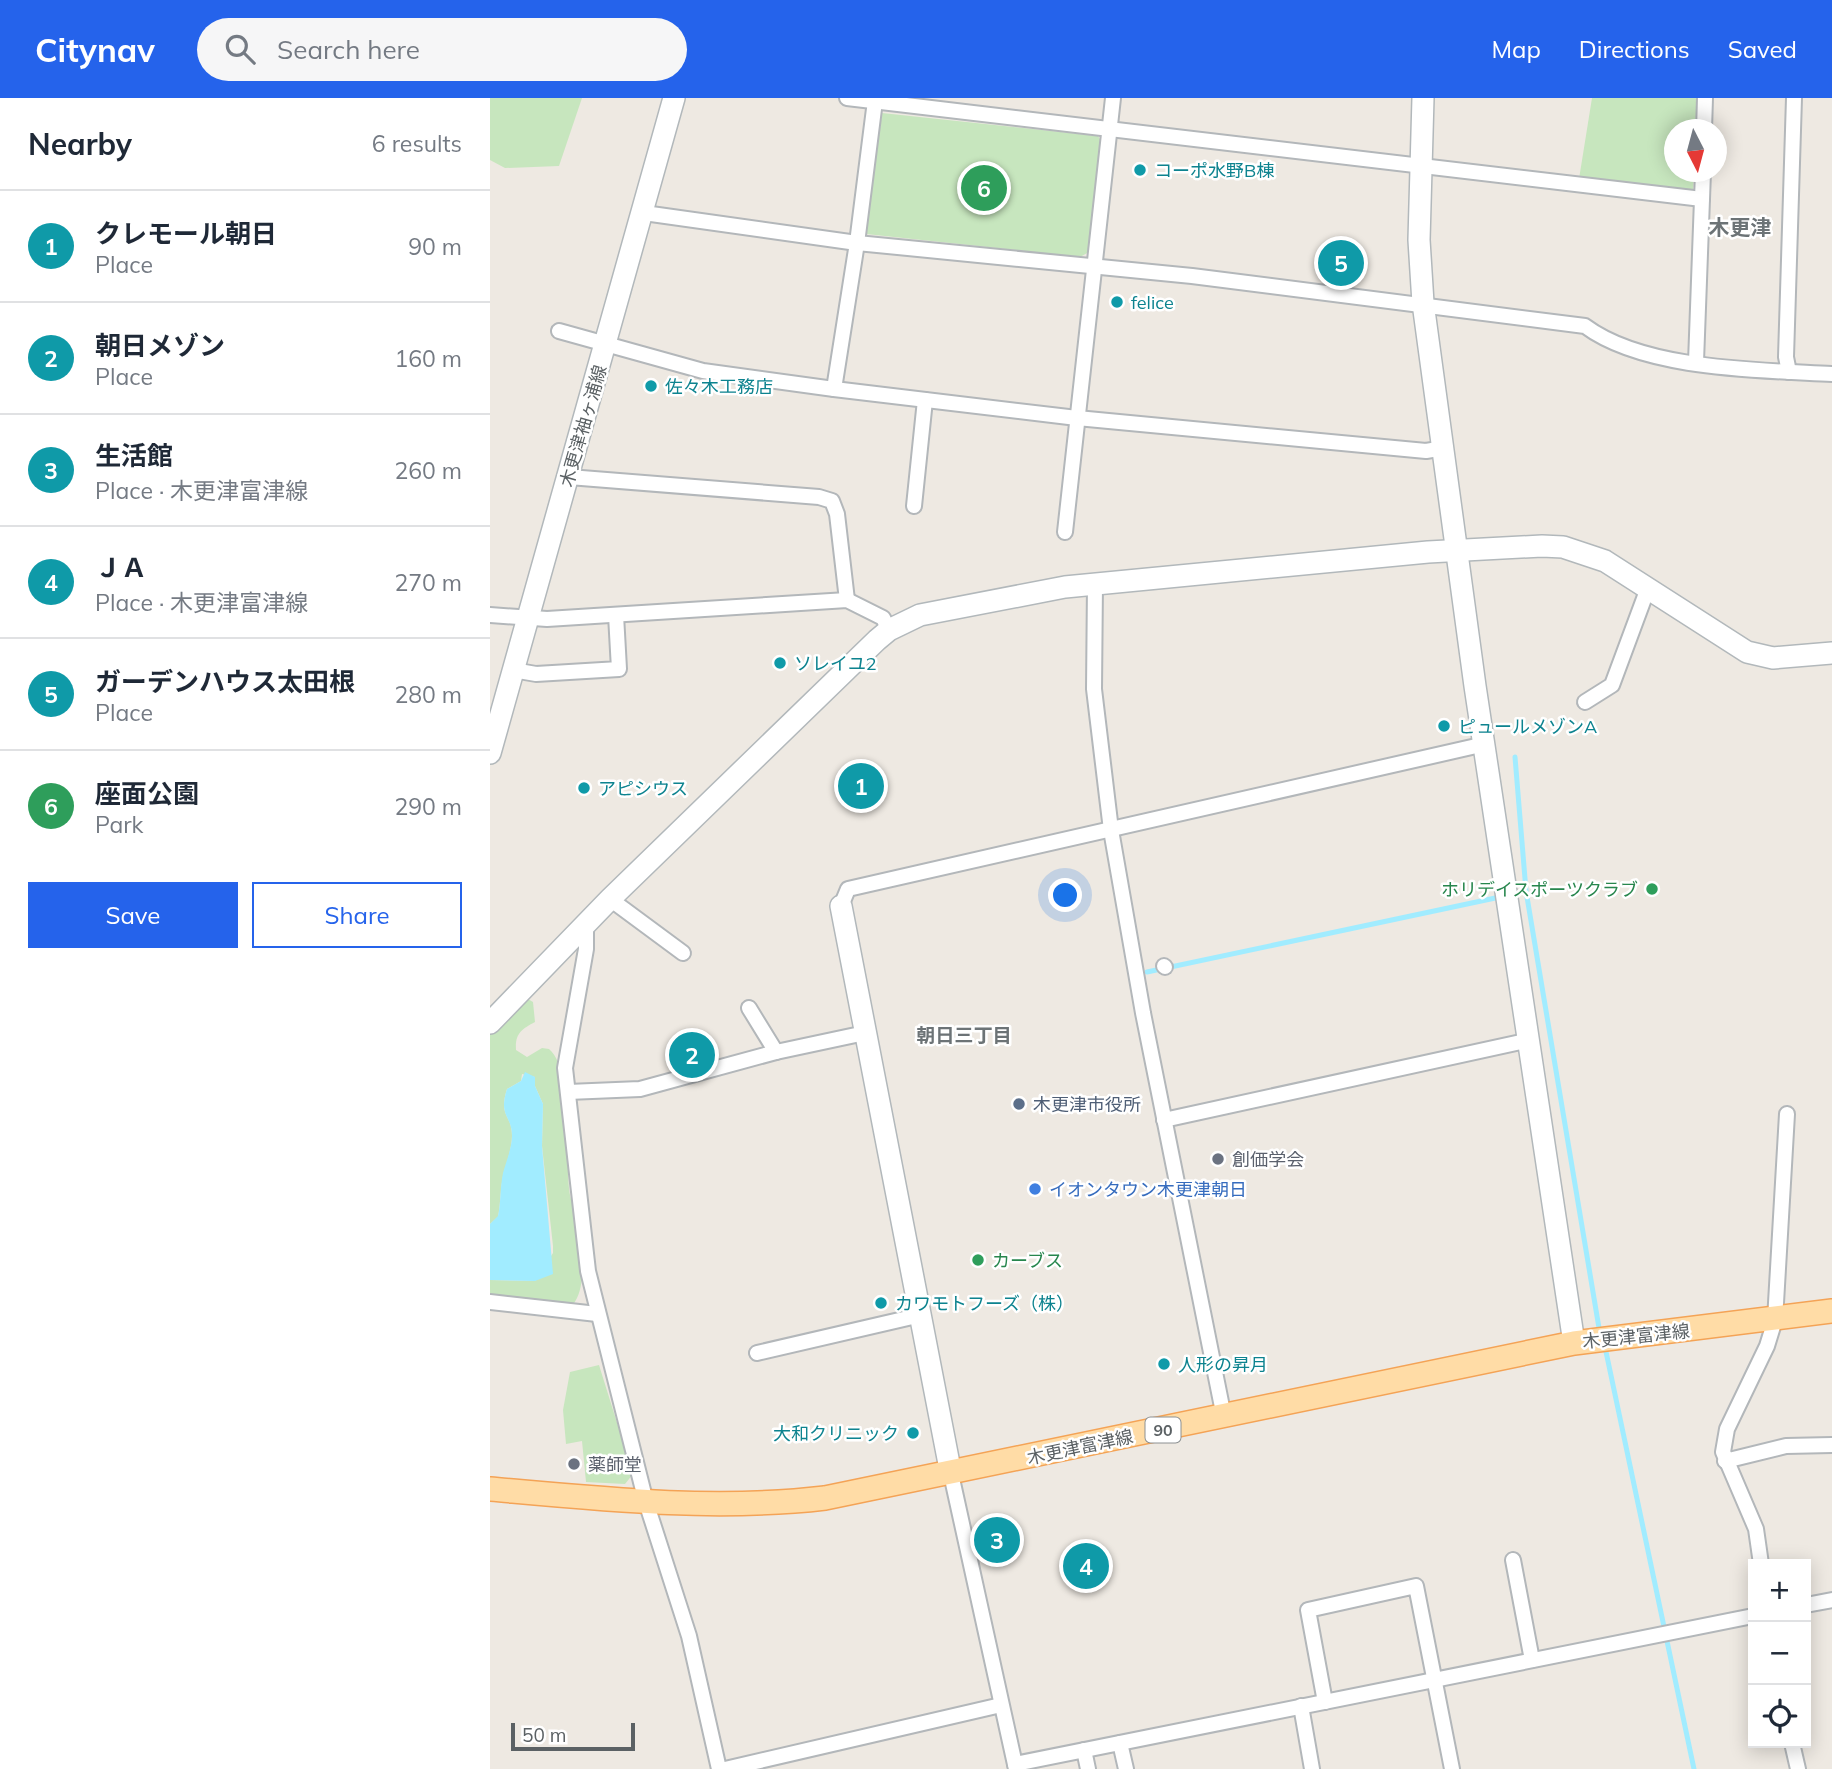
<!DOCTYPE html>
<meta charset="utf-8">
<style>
body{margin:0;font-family:Mulish,"Noto Sans JP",sans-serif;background:#f6f6f7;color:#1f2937}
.controls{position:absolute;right:21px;bottom:21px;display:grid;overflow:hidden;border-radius:0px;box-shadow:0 4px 18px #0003}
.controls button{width:63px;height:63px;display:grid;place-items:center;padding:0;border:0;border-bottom:2px solid #e0e1e3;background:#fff;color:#1f2937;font:35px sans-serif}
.compass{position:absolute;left:1174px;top:21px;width:63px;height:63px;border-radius:50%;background:#fff;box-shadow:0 4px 18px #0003;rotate:174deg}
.scale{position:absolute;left:21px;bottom:18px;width:124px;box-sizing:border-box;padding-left:7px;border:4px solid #5b6164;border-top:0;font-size:19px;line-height:24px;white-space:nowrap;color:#5b6164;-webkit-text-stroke:5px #fff;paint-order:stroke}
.you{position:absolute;left:576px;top:798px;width:24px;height:24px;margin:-18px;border:5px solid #fff;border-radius:50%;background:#1a73e8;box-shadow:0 0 0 10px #1a73e833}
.badge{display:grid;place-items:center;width:46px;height:46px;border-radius:50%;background:#2563eb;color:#fff;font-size:23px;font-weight:700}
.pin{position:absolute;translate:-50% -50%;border:4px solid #fff;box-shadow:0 2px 7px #0006}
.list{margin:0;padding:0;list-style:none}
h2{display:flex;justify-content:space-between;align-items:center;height:91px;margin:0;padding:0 28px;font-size:30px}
h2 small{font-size:23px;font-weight:400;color:#747a83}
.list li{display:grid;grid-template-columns:46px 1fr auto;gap:21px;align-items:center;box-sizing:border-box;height:112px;padding:0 28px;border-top:2px solid #e0e1e3}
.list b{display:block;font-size:26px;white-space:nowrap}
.list p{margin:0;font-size:23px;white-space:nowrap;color:#747a83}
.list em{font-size:23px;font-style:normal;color:#747a83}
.actions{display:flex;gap:14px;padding:21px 28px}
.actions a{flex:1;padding:16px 0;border:2px solid #2563eb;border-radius:0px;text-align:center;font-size:24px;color:#2563eb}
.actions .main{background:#2563eb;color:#fff}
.icon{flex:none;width:38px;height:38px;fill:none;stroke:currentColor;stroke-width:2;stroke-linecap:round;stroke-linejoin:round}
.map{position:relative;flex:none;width:1342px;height:1671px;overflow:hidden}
header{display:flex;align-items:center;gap:42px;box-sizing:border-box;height:98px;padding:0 35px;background:#2563eb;color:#fff}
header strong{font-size:33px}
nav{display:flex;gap:38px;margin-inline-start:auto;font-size:24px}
.search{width:490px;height:63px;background:#f6f6f7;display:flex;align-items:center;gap:18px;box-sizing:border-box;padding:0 24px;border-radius:38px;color:#747a83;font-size:26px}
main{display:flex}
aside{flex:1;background:#fff}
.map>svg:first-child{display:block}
.green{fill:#c7e6be}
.water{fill:#a1ecff}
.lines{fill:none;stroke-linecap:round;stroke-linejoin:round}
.stream{stroke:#a1ecff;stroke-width:5}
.street-casing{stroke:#b3b7ba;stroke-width:18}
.secondary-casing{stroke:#b2b8bb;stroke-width:24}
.primary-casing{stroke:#f4a356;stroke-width:26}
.street{stroke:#fff;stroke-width:14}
.secondary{stroke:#fff;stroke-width:21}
.primary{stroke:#ffdca6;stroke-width:23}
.culture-dot{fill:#0f9aa8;stroke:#fff;stroke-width:2.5}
.leisure-dot{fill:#2e9e5b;stroke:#fff;stroke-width:2.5}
.service-dot{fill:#5c6f8a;stroke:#fff;stroke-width:2.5}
.worship-dot{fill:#6b7280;stroke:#fff;stroke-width:2.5}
.shop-dot{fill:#3f7fe0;stroke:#fff;stroke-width:2.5}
.labels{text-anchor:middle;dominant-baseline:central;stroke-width:5;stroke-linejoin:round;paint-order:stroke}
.shield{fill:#fff;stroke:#8c9092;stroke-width:2}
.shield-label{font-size:16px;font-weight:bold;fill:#5b6164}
.culture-label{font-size:18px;fill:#0d838f;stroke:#fff;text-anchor:start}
.street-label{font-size:18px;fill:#5b6164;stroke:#fff}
.leisure-label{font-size:18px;fill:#27864d;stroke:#fff;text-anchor:end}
.service-label{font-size:18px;fill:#4e5e75;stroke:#fff;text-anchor:start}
.worship-label{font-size:18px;fill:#5b616d;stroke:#fff;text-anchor:start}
.shop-label{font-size:18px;fill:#366cbe;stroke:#fff;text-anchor:start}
.neighbourhood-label{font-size:19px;font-weight:bold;fill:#6c7376;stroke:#fff}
.quarter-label{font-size:21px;font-weight:bold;fill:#6c7376;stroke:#fff}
</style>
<header>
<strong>Citynav</strong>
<div class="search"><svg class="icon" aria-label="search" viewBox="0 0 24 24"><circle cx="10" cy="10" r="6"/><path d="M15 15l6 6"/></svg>Search here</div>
<nav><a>Map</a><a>Directions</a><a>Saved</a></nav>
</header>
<main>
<aside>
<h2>Nearby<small>6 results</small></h2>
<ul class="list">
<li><span class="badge" style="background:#0f9aa8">1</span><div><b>クレモール朝日</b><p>Place</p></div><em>90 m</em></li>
<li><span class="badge" style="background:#0f9aa8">2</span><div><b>朝日メゾン</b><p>Place</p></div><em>160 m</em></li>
<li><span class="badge" style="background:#0f9aa8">3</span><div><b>生活館</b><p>Place · 木更津富津線</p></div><em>260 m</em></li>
<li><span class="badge" style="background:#0f9aa8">4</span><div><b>ＪＡ</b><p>Place · 木更津富津線</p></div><em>270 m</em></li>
<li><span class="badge" style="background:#0f9aa8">5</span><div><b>ガーデンハウス太田根</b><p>Place</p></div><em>280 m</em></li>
<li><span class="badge" style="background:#2e9e5b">6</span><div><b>座面公園</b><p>Park</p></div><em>290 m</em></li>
</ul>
<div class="actions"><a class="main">Save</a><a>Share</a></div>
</aside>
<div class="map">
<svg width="1342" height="1671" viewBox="0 0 1342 1671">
<rect width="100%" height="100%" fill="#eee9e2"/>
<g class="green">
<path d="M0,0H92L69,68L15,70L0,62Z"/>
<path d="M1102,0H1207L1205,31L1184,32V74H1204L1203,93L1089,81Z"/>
<path d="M392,15L608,38L611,43L599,154L590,159L376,136Z"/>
<path d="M33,898L43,904L45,924C32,931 25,935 26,952L37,959L52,950L59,951C90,978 69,1095 85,1108C88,1141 111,1219 55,1217C36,1217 19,1210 0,1210V1182L45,1183L63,1155V1148L52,1048L53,1006L45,988V979L32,976L31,983L17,991C8,1019 22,1016 22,1038C22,1049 17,1064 14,1075C10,1089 11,1104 8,1119L0,1126V926Z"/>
<path d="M109,1267L143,1376L135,1386L96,1384L92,1343L76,1346L73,1312L80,1274Z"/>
</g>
<path class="water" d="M35,974L45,979V988L53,1006L52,1048L63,1176L45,1183L0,1182V1126L8,1118C11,1104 10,1089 13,1075C16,1064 22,1049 22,1038C22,1017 8,1019 17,991L31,983Z"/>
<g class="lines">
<g class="stream">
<path d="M1025,659L1036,793L1109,1230"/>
<path d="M657,874L1010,799"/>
<path d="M1115,1249L1204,1671"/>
</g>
<g class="street-casing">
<g id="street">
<path d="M357,0L1212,101"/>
<path d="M1214,32L1215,0"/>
<path d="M154,115L367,145L702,178L1095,228C1154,272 1269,272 1342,276"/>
<path d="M69,233L213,273L344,291L587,320L936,353L954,350"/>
<path d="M1206,264L1213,74"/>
<path d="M1299,274L1296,259L1304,0"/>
<path d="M344,291L367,145L385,3"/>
<path d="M79,379L329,399L342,403L347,416L357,502"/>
<path d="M424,408L435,302"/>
<path d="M575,434L623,0"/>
<path d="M605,486L604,591L621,732L653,915L734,1319"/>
<path d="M0,517L57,521L357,502L393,520L399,532"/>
<path d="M23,572L46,576L129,571L126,517"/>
<path d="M1095,604L1122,587L1158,490"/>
<path d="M120,801L193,855"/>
<path d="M351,808L358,791L995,646"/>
<path d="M96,825V851L75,970L98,1173L156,1404L199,1538L229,1671"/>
<path d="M674,868L675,869"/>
<path d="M259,910L286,954"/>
<path d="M78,994L150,991L286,954L375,935"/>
<path d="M674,1022L1040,942"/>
<path d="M0,1204L107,1216"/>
<path d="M267,1255L431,1217"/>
<path d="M1235,1363L1296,1348L1342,1347"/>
<path d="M461,1376L526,1671"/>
<path d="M1023,1462L1042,1562"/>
<path d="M1271,1466L1266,1431L1233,1354L1237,1331L1277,1248L1285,1222L1297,1016"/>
<path d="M1316,1507L1342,1502"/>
<path d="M835,1604L818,1512L926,1488L962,1671"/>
<path d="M811,1608L822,1671"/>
<path d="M630,1645L636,1671"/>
<path d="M1302,1645L1308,1671"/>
<path d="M594,1652L598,1671"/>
<path d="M525,1666L1263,1518"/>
<path d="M235,1671L511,1607"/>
</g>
</g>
<g class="secondary-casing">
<g id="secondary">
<path d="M933,0L929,142L933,205L985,588L1084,1245"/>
<path d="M0,655L184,0"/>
<path d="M351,808L461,1376"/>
<path d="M0,925L120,801L387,542L399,532L430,517L575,489L938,454L1052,448L1073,449L1115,463L1257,554L1283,560L1342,555"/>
</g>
</g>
<g class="primary-casing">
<path id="primary" d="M0,1391C111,1401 224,1413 335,1400L1084,1245L1342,1213"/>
</g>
<use href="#street" class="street"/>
<use href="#secondary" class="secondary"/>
<use href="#primary" class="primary"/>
</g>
<g class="culture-dot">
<circle cx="650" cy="72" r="7"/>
<circle cx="627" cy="204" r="7"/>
<circle cx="161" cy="288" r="7"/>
<circle cx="290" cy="565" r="7"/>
<circle cx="954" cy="628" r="7"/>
<circle cx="94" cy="690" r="7"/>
<circle cx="391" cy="1205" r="7"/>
<circle cx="674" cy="1266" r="7"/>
<circle cx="423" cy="1335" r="7"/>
</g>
<g class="leisure-dot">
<circle cx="1162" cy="791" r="7"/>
<circle cx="488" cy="1162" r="7"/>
</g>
<circle class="service-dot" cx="529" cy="1006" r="7"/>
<g class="worship-dot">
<circle cx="728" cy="1061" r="7"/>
<circle cx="84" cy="1366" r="7"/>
</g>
<circle class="shop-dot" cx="545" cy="1091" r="7"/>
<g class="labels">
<rect class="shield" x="655.5" y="1319.5" width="35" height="25" rx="5"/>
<g class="shield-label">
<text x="673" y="1332">90</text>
</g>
<g class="culture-label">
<text x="664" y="72">コーポ水野B棟</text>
<text x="641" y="204">felice</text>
<text x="175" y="288">佐々木工務店</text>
<text x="304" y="565">ソレイユ2</text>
<text x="968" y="628">ピュールメゾンA</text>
<text x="108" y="690">アピシウス</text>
<text x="405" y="1205">カワモトフーズ（株）</text>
<text x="688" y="1266">人形の昇月</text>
<text x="409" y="1335" text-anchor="end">大和クリニック</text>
</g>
<g class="street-label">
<text transform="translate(93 328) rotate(-74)">木更津袖ヶ浦線</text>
<text transform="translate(1146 1238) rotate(-6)">木更津富津線</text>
<text transform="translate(590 1349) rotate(-12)">木更津富津線</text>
</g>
<g class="leisure-label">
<text x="1148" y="791">ホリデイスポーツクラブ</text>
<text x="502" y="1162" text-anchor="start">カーブス</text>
</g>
<g class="service-label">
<text x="543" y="1006">木更津市役所</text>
</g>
<g class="worship-label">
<text x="742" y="1061">創価学会</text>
<text x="98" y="1366">薬師堂</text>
</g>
<g class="shop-label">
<text x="559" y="1091">イオンタウン木更津朝日</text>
</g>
<g class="neighbourhood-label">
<text x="474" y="937">朝日三丁目</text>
</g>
<g class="quarter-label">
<text x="1250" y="129">木更津</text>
</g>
</g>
</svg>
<div class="controls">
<button>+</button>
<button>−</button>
<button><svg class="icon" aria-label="locate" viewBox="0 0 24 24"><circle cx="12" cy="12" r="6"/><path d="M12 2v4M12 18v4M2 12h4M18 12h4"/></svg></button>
</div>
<svg class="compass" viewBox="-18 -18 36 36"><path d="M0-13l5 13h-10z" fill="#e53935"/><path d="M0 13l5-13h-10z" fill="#747a83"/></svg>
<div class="scale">50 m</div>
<div class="you"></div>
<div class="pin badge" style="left:371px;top:688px;background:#0f9aa8">1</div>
<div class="pin badge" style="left:202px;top:957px;background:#0f9aa8">2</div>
<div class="pin badge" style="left:507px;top:1442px;background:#0f9aa8">3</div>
<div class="pin badge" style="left:596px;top:1468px;background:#0f9aa8">4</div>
<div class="pin badge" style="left:851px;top:165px;background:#0f9aa8">5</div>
<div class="pin badge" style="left:494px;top:90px;background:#2e9e5b">6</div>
</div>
</main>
